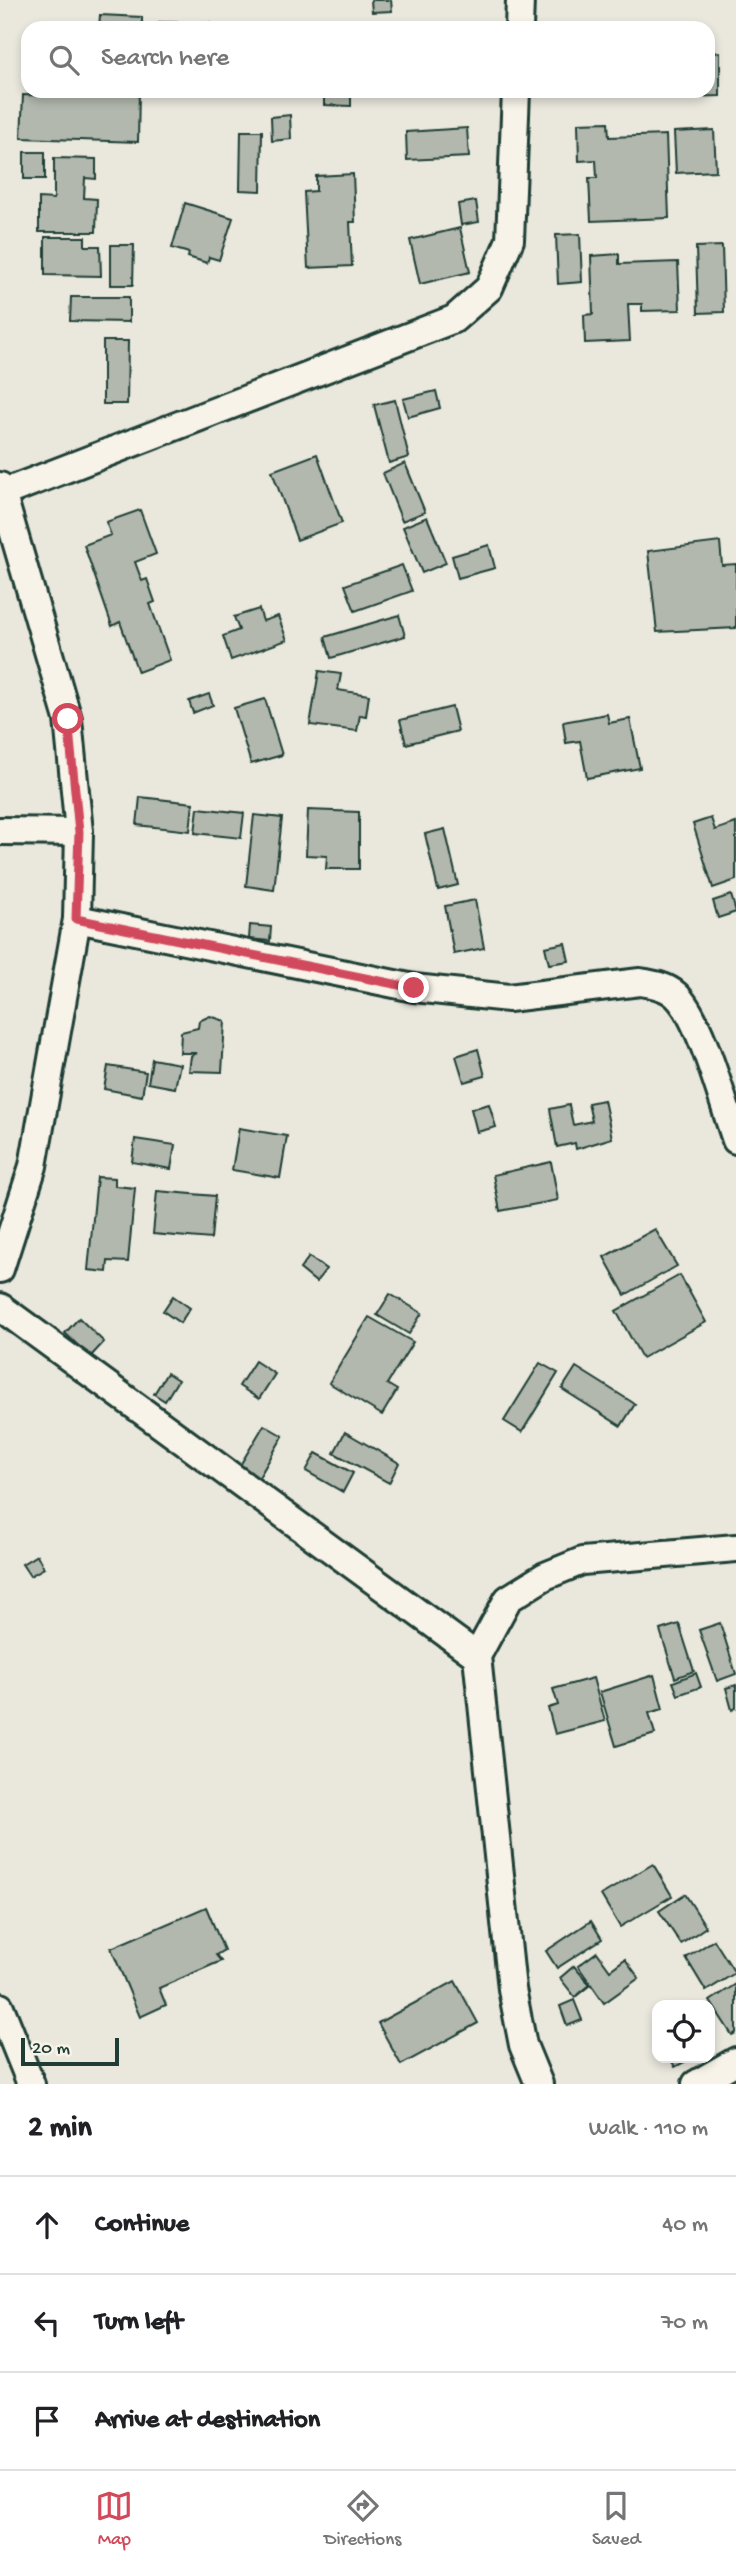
<!DOCTYPE html>
<meta charset="utf-8">
<style>
body{margin:0;font-family:"Gochi Hand",sans-serif;background:#f6f6f6;color:#202124}
.controls{position:absolute;right:21px;bottom:21px;display:grid;overflow:hidden;border-radius:14px;box-shadow:0 4px 10px #0003}
.controls button{width:63px;height:63px;display:grid;place-items:center;padding:0;border:0;border-bottom:2px solid #e0e0e0;background:#fff;color:#202124;font:35px sans-serif}
.scale{position:absolute;left:21px;bottom:18px;width:98px;box-sizing:border-box;padding-left:7px;border:4px solid #1f3d34;border-top:0;font-size:19px;line-height:24px;white-space:nowrap;color:#1f3d34;-webkit-text-stroke:5px #f7f3e8;paint-order:stroke}
.stop{position:absolute;width:21px;height:21px;margin:-16px;border:5px solid #d1495b;border-radius:50%;background:#fff}
.stop.end{background:#d1495b;border-color:#fff;box-shadow:0 2px 7px #0008}
.list{margin:0;padding:0;list-style:none}
h2{display:flex;justify-content:space-between;align-items:center;height:91px;margin:0;padding:0 28px;font-size:30px}
h2 small{font-size:23px;font-weight:400;color:#757577}
.list li{display:grid;grid-template-columns:46px 1fr auto;gap:21px;align-items:center;box-sizing:border-box;height:98px;padding:0 28px;border-top:2px solid #e0e0e0}
.list b{display:block;font-size:26px;white-space:nowrap}
.list em{font-size:23px;font-style:normal;color:#757577}
.icon{flex:none;width:38px;height:38px;fill:none;stroke:currentColor;stroke-width:2;stroke-linecap:round;stroke-linejoin:round}
.map{position:relative;flex:none;width:736px;height:2084px;overflow:hidden}
.search{position:absolute;background:#fff;box-shadow:0 4px 10px #0003;left:21px;right:21px;top:21px;height:77px;display:flex;align-items:center;gap:18px;box-sizing:border-box;padding:0 24px;border-radius:21px;color:#757577;font-size:26px}
.sheet{height:385px;background:#fff}
nav{display:flex;justify-content:space-around;align-items:center;box-sizing:border-box;height:98px;border-top:2px solid #e0e0e0;background:#fff;font-size:19px;color:#757577}
nav a{display:grid;justify-items:center;gap:4px}
nav .on{color:#d1495b}
.map>svg:first-child{display:block}
.building{fill:#b2b8ae;stroke:#1f3d34;stroke-width:2}
.lines{fill:none;stroke-linecap:round;stroke-linejoin:round}
.street-casing{stroke:#1f3d34;stroke-width:32}
.street{stroke:#f7f3e8;stroke-width:26}
.route{stroke:#d1495b;stroke-width:9}
</style>
<div class="map">
<svg width="736" height="2084" viewBox="0 0 736 2084">
<rect width="100%" height="100%" fill="#eae8dd"/>
<filter id="ink" filterUnits="userSpaceOnUse"><feTurbulence type="fractalNoise" baseFrequency=".0143" numOctaves="2"/><feDisplacementMap in="SourceGraphic" scale="14" xChannelSelector="R" yChannelSelector="G"/><feConvolveMatrix kernelMatrix="1 2 1 2 8 2 1 2 1" color-interpolation-filters="sRGB"/></filter>
<g filter="url(#ink)">
<g class="building">
<path d="M371,0H391L392,11L372,12Z"/>
<path d="M100,15L142,17V28H99Z"/>
<path d="M159,22L210,23V28H159Z"/>
<path d="M325,25L352,26V28H325Z"/>
<path d="M720,52V96L685,97V91H708V53Z"/>
<path d="M97,91H139L138,142L21,138L23,95L97,97Z"/>
<path d="M324,91H351V106L324,105Z"/>
<path d="M290,115L291,139L272,141L271,117Z"/>
<path d="M608,122L609,137L666,135L669,218L591,221L589,178H597L596,160L579,161L578,123Z"/>
<path d="M467,128L469,157L407,160L406,132Z"/>
<path d="M714,130L716,171L676,173L674,132Z"/>
<path d="M241,131H262L261,191L240,190Z"/>
<rect x="24" y="152" width="21" height="27"/>
<path d="M54,158L96,159V179L85,178L84,198L97,199L96,232H39V198L54,199Z"/>
<path d="M353,174L355,222H350L352,266L308,268L304,192L316,191V176Z"/>
<path d="M476,201L479,222L461,225L458,204Z"/>
<path d="M185,203L233,218L219,260L209,257L207,263L188,257L189,253L172,248Z"/>
<path d="M460,228L470,272L420,284L410,240Z"/>
<path d="M580,234L582,282L558,284L556,235Z"/>
<path d="M45,237H85V246H100L101,276L45,275Z"/>
<path d="M111,245H134L133,285H111Z"/>
<path d="M722,246L724,312L698,313L696,247Z"/>
<path d="M619,254V264L678,262L680,310L642,311V304H628L630,341L585,343L584,315L593,314L591,256Z"/>
<path d="M71,297H129V322L70,321Z"/>
<path d="M103,341H128L127,404H103Z"/>
<path d="M436,391L440,408L408,417L403,399Z"/>
<path d="M395,400L409,457L389,463L374,405Z"/>
<path d="M317,454L342,523L297,540L272,471Z"/>
<path d="M405,463L425,512L402,521L383,473Z"/>
<path d="M140,510L156,554L135,562L142,581L147,579L155,602L150,604L170,660L138,672L120,622L112,626L84,545L111,535L106,522Z"/>
<path d="M427,517L446,563L422,573L403,527Z"/>
<path d="M720,542L722,565L736,564V628L657,632L648,551Z"/>
<path d="M489,545L495,568L458,578L452,556Z"/>
<path d="M402,565L412,591L355,611L345,585Z"/>
<path d="M259,609L263,621L278,616L287,640L231,660L223,636L239,630L234,617Z"/>
<path d="M399,615L405,636L331,658L325,637Z"/>
<path d="M319,671L341,674L338,690L369,695L366,716L360,715L357,731L310,725Z"/>
<path d="M209,694L213,705L193,713L189,701Z"/>
<path d="M265,699L282,755L251,764L234,708Z"/>
<path d="M452,707L458,731L406,744L400,720Z"/>
<path d="M607,714L609,723L630,719L640,768L587,778L580,741L566,743L563,722Z"/>
<path d="M140,797L193,803L190,831L137,825Z"/>
<path d="M198,808L244,813L241,838L195,833Z"/>
<path d="M308,810L359,812V869H326L327,856L306,855Z"/>
<path d="M254,815L282,818L274,890L246,886Z"/>
<path d="M711,818L715,830L736,823V880L713,888L693,824Z"/>
<path d="M445,829L458,885L438,890L425,834Z"/>
<path d="M731,895L736,912L718,918L713,901Z"/>
<path d="M475,900L484,948L454,954L445,906Z"/>
<path d="M250,925L271,927L270,941L249,939Z"/>
<path d="M565,943L569,961L549,964L545,947Z"/>
<path d="M210,1016L225,1021L222,1072L189,1071L191,1056L197,1053H180L181,1032L198,1028L199,1021Z"/>
<path d="M478,1049L485,1076L464,1082L456,1056Z"/>
<path d="M152,1059L180,1064L175,1088L148,1083Z"/>
<path d="M108,1066L146,1072L142,1096L104,1089Z"/>
<path d="M604,1100L612,1138L576,1149L575,1143L557,1147L550,1109L569,1105L573,1125L592,1121L588,1103Z"/>
<path d="M489,1104L496,1127L477,1132L471,1109Z"/>
<path d="M239,1128L287,1136L280,1178L232,1170Z"/>
<path d="M135,1139L175,1145L171,1169L132,1162Z"/>
<path d="M551,1162L558,1200L500,1211L493,1175Z"/>
<path d="M97,1177L115,1178V1186L135,1188L128,1262L108,1261L107,1272L88,1270Z"/>
<path d="M157,1191L215,1196L211,1239L153,1234Z"/>
<path d="M655,1229L677,1266L625,1295L604,1257Z"/>
<path d="M309,1257L326,1269L316,1282L300,1269Z"/>
<path d="M680,1275L706,1322L642,1358L616,1311Z"/>
<path d="M390,1294L422,1313L409,1334L377,1315Z"/>
<path d="M173,1296L190,1308L180,1323L163,1311Z"/>
<path d="M369,1317L413,1342L387,1384L397,1390L382,1415L329,1383Z"/>
<path d="M79,1318L104,1342L90,1357L65,1333Z"/>
<path d="M255,1361L275,1374L259,1399L239,1386Z"/>
<path d="M540,1363L558,1373L522,1432L504,1421Z"/>
<path d="M576,1367L635,1404L621,1426L562,1389Z"/>
<path d="M167,1373L178,1380L165,1401L154,1394Z"/>
<path d="M264,1425L283,1436L258,1479L239,1467Z"/>
<path d="M345,1432L399,1463L389,1483L334,1453Z"/>
<path d="M316,1453L353,1473L343,1492L306,1471Z"/>
<path d="M37,1555L44,1568L30,1576L22,1564Z"/>
<path d="M720,1623L736,1674L717,1681L699,1630Z"/>
<path d="M679,1624L694,1671L675,1678L660,1630Z"/>
<path d="M696,1673L701,1687L678,1695L673,1682Z"/>
<path d="M654,1675L663,1709L649,1713L655,1734L616,1746L600,1692Z"/>
<path d="M593,1678L605,1721L555,1734L548,1708L558,1705L553,1689Z"/>
<path d="M736,1685V1708L732,1710L726,1688Z"/>
<path d="M653,1864L672,1896L620,1927L601,1895Z"/>
<path d="M685,1894L706,1927L681,1944L659,1911Z"/>
<path d="M206,1907L224,1950L216,1955L221,1961L159,1988L166,2005L140,2017L111,1948Z"/>
<path d="M591,1921L602,1939L557,1968L546,1951Z"/>
<path d="M714,1940L735,1973L706,1991L686,1958Z"/>
<path d="M597,1952L610,1970L625,1959L639,1978L604,2003L578,1966Z"/>
<path d="M574,1966L590,1985L575,1997L560,1978Z"/>
<path d="M455,1981L478,2023L401,2065L378,2023Z"/>
<path d="M736,1984V2033L732,2035L710,2001Z"/>
<path d="M574,2000L582,2020L567,2026L560,2006Z"/>
<path d="M670,2058H692L675,2067Z"/>
</g>
<g class="lines">
<g class="street-casing">
<g id="street">
<path d="M519,28L520,0"/>
<path d="M0,486L68,719L79,832L77,919L33,1166L0,1269"/>
<path d="M3,493L454,319L489,288L510,240L516,91"/>
<path d="M0,831L79,832"/>
<path d="M77,919L414,988L509,998L640,982C653,984 666,986 676,995C701,1018 723,1104 736,1140"/>
<path d="M0,1307L477,1656"/>
<path d="M0,2007L31,2084"/>
<path d="M539,2084L523,2045L512,1989L477,1656L508,1599L545,1576L582,1561L736,1548"/>
<path d="M696,2084L736,2061"/>
</g>
</g>
<use href="#street" class="street"/>
</g>
</g>
<g class="lines" filter="url(#ink)">
<path class="route" d="M68,719L79,832L76,919L414,988"/>
</g>
</svg>
<div class="controls">
<button><svg class="icon" aria-label="locate" viewBox="0 0 24 24"><circle cx="12" cy="12" r="6"/><path d="M12 2v4M12 18v4M2 12h4M18 12h4"/></svg></button>
</div>
<div class="scale">20 m</div>
<div class="stop" style="left:68px;top:719px"></div>
<div class="stop end" style="left:414px;top:988px"></div>
<div class="search"><svg class="icon" aria-label="search" viewBox="0 0 24 24"><circle cx="10" cy="10" r="6"/><path d="M15 15l6 6"/></svg>Search here</div>
</div>
<section class="sheet">
<h2>2 min<small>Walk · 110 m</small></h2>
<ul class="list">
<li><svg class="icon" aria-label="ahead" viewBox="0 0 24 24"><path d="M12 20V5M6 11l6-6 6 6"/></svg><div><b>Continue</b></div><em>40 m</em></li>
<li><svg class="icon" aria-label="left" viewBox="0 0 24 24"><path d="M17 20v-9H6M10 6l-5 5 5 5"/></svg><div><b>Turn left</b></div><em>70 m</em></li>
<li><svg class="icon" aria-label="arrive" viewBox="0 0 24 24"><path d="M6 21V4h12l-3 4 3 4H6"/></svg><div><b>Arrive at destination</b></div></li>
</ul>
</section>
<nav>
<a class="on"><svg class="icon" aria-label="map" viewBox="0 0 24 24"><path d="M3 6l6-2 6 2 6-2v14l-6 2-6-2-6 2zM9 4v14M15 6v14"/></svg>Map</a>
<a><svg class="icon" aria-label="directions" viewBox="0 0 24 24"><path d="M12 3l9 9-9 9-9-9zM9 14v-3h6M13 9l2 2-2 2"/></svg>Directions</a>
<a><svg class="icon" aria-label="saved" viewBox="0 0 24 24"><path d="M7 4h10v16l-5-4-5 4z"/></svg>Saved</a>
</nav>
